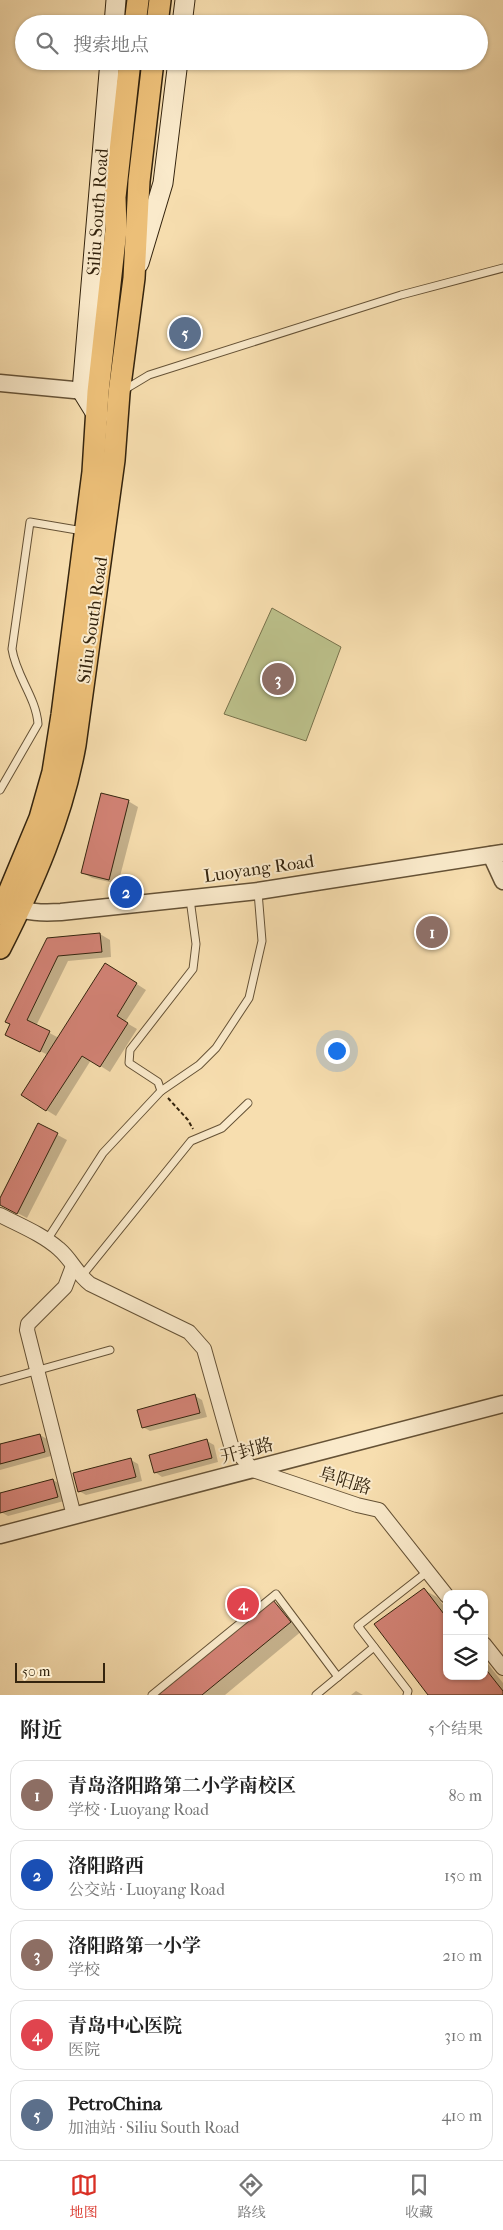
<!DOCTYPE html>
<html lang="zh">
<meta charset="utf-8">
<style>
body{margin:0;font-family:"IM FELL French Canon","Noto Serif SC",serif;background:#f6f6f6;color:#222}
.controls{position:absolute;right:15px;bottom:15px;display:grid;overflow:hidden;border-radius:10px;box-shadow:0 1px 4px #0004}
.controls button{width:45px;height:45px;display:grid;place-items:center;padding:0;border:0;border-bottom:1px solid #e0e0e0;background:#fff;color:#222;font:25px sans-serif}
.scale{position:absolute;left:15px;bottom:12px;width:90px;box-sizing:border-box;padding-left:5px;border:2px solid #34240e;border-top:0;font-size:14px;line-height:18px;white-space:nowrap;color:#34240e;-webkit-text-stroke:4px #faeacb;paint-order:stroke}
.you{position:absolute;left:336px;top:1050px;width:18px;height:18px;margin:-12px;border:4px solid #fff;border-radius:50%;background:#1a73e8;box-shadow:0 0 0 8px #1a73e833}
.badge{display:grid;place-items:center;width:32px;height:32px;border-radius:50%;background:#d93025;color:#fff;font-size:16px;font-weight:700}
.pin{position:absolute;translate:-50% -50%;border:2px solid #fff;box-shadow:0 1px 5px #0006}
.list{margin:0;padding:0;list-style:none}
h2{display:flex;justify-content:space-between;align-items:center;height:65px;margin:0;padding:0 20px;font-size:21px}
h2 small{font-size:16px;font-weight:400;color:#767676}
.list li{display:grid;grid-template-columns:32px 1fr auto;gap:15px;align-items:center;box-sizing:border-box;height:70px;margin:0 10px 10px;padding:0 10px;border:1px solid #e0e0e0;border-radius:15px}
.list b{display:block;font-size:19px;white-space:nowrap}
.list p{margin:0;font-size:16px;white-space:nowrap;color:#767676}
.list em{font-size:16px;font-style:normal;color:#767676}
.icon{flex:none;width:28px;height:28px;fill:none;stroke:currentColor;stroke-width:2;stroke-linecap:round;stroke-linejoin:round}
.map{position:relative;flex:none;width:503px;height:1695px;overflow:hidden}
.search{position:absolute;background:#fff;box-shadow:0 1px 4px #0004;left:15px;right:15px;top:15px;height:55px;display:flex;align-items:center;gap:12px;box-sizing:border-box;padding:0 18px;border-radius:28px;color:#767676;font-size:19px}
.sheet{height:465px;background:#fff}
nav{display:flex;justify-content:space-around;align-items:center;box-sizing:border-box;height:70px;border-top:1px solid #e0e0e0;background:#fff;font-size:14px;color:#767676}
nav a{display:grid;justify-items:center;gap:2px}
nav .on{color:#d93025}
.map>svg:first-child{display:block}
.green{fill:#bcc18b;stroke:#78724c}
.shadow{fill:#0003}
.building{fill:#d38376;stroke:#34240e}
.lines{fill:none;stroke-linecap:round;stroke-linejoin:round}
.service-casing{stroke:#655236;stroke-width:9}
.minor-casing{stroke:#655236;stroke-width:16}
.tertiary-casing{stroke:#655236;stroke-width:19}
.secondary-casing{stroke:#34240e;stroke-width:21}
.primary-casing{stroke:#34240e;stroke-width:24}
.path{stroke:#34240e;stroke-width:2;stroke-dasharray:4 2.5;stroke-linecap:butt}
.service{stroke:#faeacb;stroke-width:7}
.minor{stroke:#faeacb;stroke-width:14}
.tertiary{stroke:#faeacb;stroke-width:16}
.secondary{stroke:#faeacb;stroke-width:19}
.primary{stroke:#ecbf78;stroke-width:21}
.labels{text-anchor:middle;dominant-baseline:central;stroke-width:4;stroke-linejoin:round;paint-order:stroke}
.street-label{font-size:18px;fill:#34240e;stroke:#faeacb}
</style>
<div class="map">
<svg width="503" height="1695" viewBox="0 0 503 1695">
<rect width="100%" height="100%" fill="#f7deaf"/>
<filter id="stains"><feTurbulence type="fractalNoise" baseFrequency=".004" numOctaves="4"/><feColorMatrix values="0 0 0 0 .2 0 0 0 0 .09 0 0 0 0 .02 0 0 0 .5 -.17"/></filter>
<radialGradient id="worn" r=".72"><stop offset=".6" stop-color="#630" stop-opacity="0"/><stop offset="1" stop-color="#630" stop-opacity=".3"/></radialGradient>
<path class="green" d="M272,608L341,647L306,741L224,714Z"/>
<g class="shadow">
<path d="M128,801L138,807L118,884L92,878L83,873Z"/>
<path d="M100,934L110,940L111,957L68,961L36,1026L59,1038L115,970L146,990L125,1022L137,1029L110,1072L91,1060L56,1116L22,1095L48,1055L16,1039L47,939Z"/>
<path d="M39,1125L67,1140L27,1218L0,1204V1200Z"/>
<path d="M195,1396L202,1400L207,1417L150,1431L143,1427Z"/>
<path d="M40,1435L47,1439L51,1456L0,1470V1446Z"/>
<path d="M207,1441L214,1445L218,1462L162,1477L155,1472Z"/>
<path d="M131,1460L138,1464L142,1481L86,1495L79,1491Z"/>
<path d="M53,1480L60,1484L64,1501L8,1516L1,1512L0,1494Z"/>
<path d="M424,1590L437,1597L447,1610V1676H484V1659L503,1683V1695H430Z"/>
<path d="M273,1602L286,1610L303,1630L225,1695H159Z"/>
<path d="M356,1691L363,1695H351Z"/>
</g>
<g class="building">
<path d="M101,793L129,800L109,880L81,873Z"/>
<path d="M100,933L102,952L58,956L27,1020L50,1031L40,1052L5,1035L10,1024L5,1022L47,938Z"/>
<path d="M105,963L137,983L117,1016L128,1023L100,1067L82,1056L46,1111L21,1095Z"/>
<path d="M38,1123L58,1133L17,1214L0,1205V1198Z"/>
<path d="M195,1394L200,1413L142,1428L137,1410Z"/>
<path d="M40,1434L45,1452L0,1464V1444Z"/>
<path d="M207,1439L212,1458L154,1473L149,1455Z"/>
<path d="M131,1458L136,1477L78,1492L73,1473Z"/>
<path d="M53,1479L58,1497L0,1513V1493Z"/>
<path d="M424,1588L447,1618V1676H484V1667L503,1691V1695H428L374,1624Z"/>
<path d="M273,1600L291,1622L202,1695H158Z"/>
</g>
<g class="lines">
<g class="service-casing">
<g id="service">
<path d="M124,390L149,375L401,295L503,268"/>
<path d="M0,790L38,724C36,697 16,676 12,649L30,522L83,531"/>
<path d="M161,1091L158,1082L129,1063L130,1050L193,969L196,944L190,899"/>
<path d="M47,1240L103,1153L161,1091L199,1065L216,1048L249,998L262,941L258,892"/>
<path d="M81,1277L191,1141L222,1128L248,1103"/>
<path d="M0,1381L110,1350"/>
<path d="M152,1695L276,1594L338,1677"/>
<path d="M316,1695L374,1647"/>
<path d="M407,1695L408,1691L358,1626L427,1572"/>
</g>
</g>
<g class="minor-casing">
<g id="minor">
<path d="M0,1215C19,1225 42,1234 59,1249C71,1259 77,1274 90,1284L189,1332L204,1349L231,1445L253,1470L357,1505L379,1510L447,1596"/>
<path d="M73,1266L65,1287L28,1324L27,1330L74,1516"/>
<path d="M484,1644L503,1668"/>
</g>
</g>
<g class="tertiary-casing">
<g id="tertiary">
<path d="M0,383L95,392"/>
<path d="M491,855L503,881"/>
<path d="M10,905C26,913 43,913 61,912L258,891L503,853"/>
<path d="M0,1535L503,1404"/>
</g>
</g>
<g class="secondary-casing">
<g id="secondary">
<path d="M114,24L116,0"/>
<path d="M182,24L185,0"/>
<path d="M139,263L163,183L178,61"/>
<path d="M98,417L82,391L110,61"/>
</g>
</g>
<g class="primary-casing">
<g id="primary">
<path d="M135,24L138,0"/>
<path d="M157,24L160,0"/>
<path d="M0,914L40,818L53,772L62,715L93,472L98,392L116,230L115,197L130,61"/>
<path d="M0,948C33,883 62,817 75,745L114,460L119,393L134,278L139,181L153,61"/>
</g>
</g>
<path class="path" d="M168,1098L188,1120L193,1129"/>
<use href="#service" class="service"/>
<use href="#minor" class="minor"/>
<use href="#tertiary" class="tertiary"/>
<use href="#secondary" class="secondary"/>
<use href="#primary" class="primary"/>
</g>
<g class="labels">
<g class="street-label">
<text transform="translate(98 212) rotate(-86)">Siliu South Road</text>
<text transform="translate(93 620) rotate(-82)">Siliu South Road</text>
<text transform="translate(259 869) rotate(-8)">Luoyang Road</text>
<text transform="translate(247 1451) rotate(-15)">开封路</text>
<text transform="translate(345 1481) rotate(17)">阜阳路</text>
</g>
</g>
<rect width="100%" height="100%" filter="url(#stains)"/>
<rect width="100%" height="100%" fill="url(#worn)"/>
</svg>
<div class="controls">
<button><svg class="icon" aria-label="locate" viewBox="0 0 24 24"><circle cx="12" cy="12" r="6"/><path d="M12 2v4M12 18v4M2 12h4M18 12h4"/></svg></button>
<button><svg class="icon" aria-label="layers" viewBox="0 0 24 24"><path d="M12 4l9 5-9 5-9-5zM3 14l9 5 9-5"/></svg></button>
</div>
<div class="scale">50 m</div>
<div class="you"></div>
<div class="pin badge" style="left:432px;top:932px;background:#8d6e63">1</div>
<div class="pin badge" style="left:126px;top:892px;background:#1a4fb4">2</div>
<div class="pin badge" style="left:278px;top:679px;background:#8d6e63">3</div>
<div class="pin badge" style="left:243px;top:1604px;background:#e0444e">4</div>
<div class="pin badge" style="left:185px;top:333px;background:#5c6f8a">5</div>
<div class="search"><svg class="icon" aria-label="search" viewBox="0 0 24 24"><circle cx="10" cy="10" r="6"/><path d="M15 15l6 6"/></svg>搜索地点</div>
</div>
<section class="sheet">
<h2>附近<small>5个结果</small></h2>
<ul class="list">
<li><span class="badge" style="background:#8d6e63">1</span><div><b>青岛洛阳路第二小学南校区</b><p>学校 · Luoyang Road</p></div><em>80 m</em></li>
<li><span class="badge" style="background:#1a4fb4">2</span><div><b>洛阳路西</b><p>公交站 · Luoyang Road</p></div><em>150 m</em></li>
<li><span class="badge" style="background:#8d6e63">3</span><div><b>洛阳路第一小学</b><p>学校</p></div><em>210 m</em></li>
<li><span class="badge" style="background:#e0444e">4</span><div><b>青岛中心医院</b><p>医院</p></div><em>310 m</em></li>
<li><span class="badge" style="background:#5c6f8a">5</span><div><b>PetroChina</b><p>加油站 · Siliu South Road</p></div><em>410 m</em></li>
</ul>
</section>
<nav>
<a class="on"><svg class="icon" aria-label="map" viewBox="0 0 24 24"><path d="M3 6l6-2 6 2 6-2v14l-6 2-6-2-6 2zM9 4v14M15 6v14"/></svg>地图</a>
<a><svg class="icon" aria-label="directions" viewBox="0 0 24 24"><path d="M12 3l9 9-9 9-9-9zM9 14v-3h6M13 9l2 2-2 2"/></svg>路线</a>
<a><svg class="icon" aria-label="saved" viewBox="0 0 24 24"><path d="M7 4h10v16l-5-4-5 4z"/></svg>收藏</a>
</nav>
